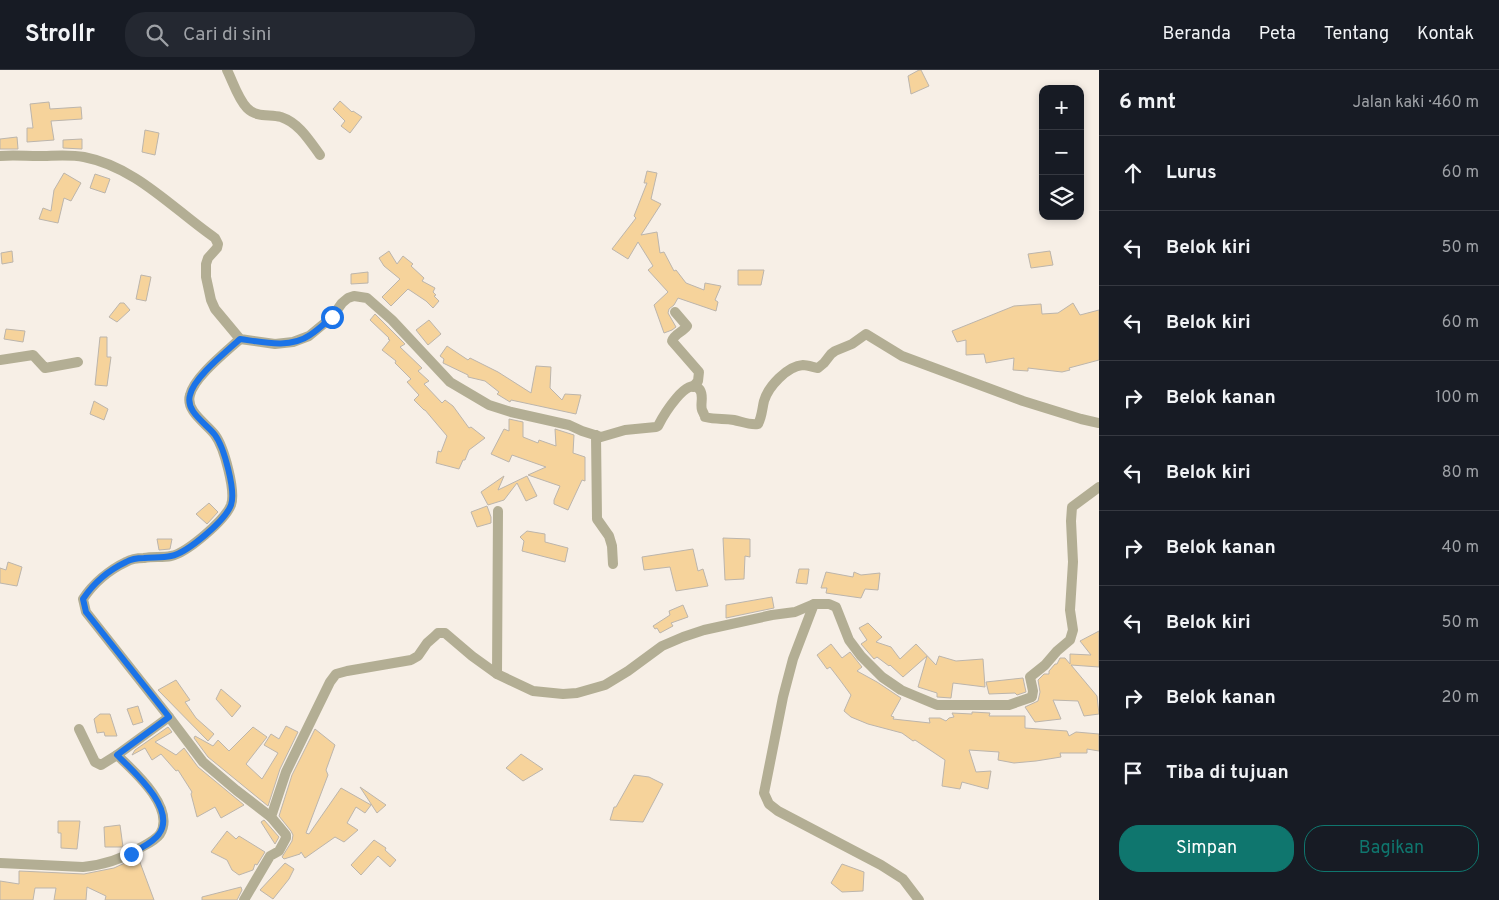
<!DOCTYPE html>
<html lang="id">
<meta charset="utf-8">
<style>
body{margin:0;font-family:Overpass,sans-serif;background:#242831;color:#f1f3f6}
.controls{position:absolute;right:15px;top:15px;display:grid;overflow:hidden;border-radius:10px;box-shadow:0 2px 8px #0003}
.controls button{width:45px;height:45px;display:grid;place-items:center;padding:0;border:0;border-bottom:1px solid #363941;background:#171b24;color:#f1f3f6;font:25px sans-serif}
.stop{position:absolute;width:15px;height:15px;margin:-11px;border:4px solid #1a73e8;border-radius:50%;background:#fff}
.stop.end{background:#1a73e8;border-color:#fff;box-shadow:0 1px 5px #0008}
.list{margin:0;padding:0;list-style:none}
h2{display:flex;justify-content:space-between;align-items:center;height:65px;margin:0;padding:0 20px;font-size:21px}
h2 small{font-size:16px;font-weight:400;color:#9ea1a6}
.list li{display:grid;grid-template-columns:32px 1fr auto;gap:15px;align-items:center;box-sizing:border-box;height:75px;padding:0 20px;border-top:1px solid #363941}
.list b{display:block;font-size:19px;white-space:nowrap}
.list em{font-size:16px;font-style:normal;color:#9ea1a6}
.actions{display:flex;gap:10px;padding:15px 20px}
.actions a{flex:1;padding:11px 0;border:1px solid #0f766e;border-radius:20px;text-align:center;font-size:18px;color:#0f766e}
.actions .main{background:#0f766e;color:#fff}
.icon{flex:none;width:28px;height:28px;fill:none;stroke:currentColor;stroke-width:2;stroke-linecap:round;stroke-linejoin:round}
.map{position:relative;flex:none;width:1099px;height:830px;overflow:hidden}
header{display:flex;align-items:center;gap:30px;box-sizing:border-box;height:70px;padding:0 25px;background:#171b24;border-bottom:1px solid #363941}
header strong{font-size:24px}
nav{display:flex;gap:28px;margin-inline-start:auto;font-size:18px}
.search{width:350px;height:45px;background:#242831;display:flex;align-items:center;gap:12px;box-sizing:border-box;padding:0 18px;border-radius:20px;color:#9ea1a6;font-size:19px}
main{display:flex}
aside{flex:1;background:#171b24}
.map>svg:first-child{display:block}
.building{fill:#f6d39b;stroke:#bcb5ac}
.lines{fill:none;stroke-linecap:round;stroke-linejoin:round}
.minor{stroke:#b3ae94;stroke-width:10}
.route{stroke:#1a73e8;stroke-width:6}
</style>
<header>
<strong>Strollr</strong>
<div class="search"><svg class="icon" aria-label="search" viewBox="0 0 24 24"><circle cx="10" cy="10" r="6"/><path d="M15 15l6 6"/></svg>Cari di sini</div>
<nav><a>Beranda</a><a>Peta</a><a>Tentang</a><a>Kontak</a></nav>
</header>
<main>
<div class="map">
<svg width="1099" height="830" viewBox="0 0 1099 830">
<rect width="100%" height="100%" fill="#f7efe6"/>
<g class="building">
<path d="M919,0H921L929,16L911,24L908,6Z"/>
<path d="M340,31L352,42L353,41L362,47L350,63L341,56L345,51L333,39Z"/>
<path d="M49,32L50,39L81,37L82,49L51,51L54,70L27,72V58H33L30,34Z"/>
<path d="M145,60L159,63L155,85L142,82Z"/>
<path d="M17,67L18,79H0V69Z"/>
<path d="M82,69V79L63,78V70Z"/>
<path d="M647,101L657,103L651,129L661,134L641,165L657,162L660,183L664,182L674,201L676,200L686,213L704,220L705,213L721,216L715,230L718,232L716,241L678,228L674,235L669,239L668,243L676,257L672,260L664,263L654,235L668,222L648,200L653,196L638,172L628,189L612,179L636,148L634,146L647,113H644Z"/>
<path d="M64,103L81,113L71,131L64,128L58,153L39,149L43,138L51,141L54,120Z"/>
<path d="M95,104L110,109L105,123L90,118Z"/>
<path d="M12,181L13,192L2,194L1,183Z"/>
<path d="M389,181L397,194L403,186L413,194L411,196L424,208L422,211L435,218L433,222L436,225L434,226L439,231L433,238L426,231L408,219L391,236L382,227L400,209L384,196L379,188Z"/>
<path d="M1050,181L1053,195L1031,198L1028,184Z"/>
<path d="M738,200H764L761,215H738Z"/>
<path d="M368,202V213L351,214V204Z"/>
<path d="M141,205L151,207L146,231L136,229Z"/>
<path d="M120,233H124L130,240L117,252L109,247Z"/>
<path d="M1073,233L1080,245L1099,240V290L1069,298L1070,300L1062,302L1028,298V301L1013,300L1014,288L986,293L984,284L966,285V270L957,272L952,261L1014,236L1041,234L1042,244L1058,243Z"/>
<path d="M375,244L405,274L400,277L422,298L418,301L429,311L424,314L442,333L445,330L453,336L469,358L471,357L485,368L469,380L465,390H463L459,399L436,393L438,381L441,382L447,366L425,340H424L414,330L419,325L407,312L411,309L395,293L396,291L382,280L390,270L388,269L389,268L370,250Z"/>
<path d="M429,250L441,264L428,275L416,260Z"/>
<path d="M6,259L25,261L23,272L4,269Z"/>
<path d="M100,267H107V287H111L107,316L95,315Z"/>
<path d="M447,276L468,290L470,288L498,302L531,323L536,296L551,297L550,318L562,330L565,324L581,325L576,344L511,330L510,332L497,324L499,322L485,311L468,307V305L443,293L444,289L440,286Z"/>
<path d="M94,331L108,339L104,350L90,344Z"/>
<path d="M509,349L523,352V367L538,373L539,370L556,376L555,359L574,365L573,383L585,387V411L582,410L568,440L554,434V430L560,416L528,405L546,397L512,385L509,392L491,384L504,359L509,361Z"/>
<path d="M504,406L498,420L527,406L537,426L526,431L517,413L504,430L488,435L481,422Z"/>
<path d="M209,433L218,442L207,454L196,444Z"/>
<path d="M487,436L491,447V453L477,457L471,442Z"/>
<path d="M527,461L545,464V472L568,478L565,492L522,481L524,471L520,467Z"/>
<path d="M723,468L750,469V487L745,486L744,509L725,510Z"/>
<path d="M157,469H172L170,479L159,480Z"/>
<path d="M693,479L698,501L703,499L708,516L676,521L670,497L644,500L642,487Z"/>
<path d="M8,492L22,497L17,516L0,513V498L6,500Z"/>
<path d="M799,499H809L807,514L796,513Z"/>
<path d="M826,502L853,507L854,502L861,505L880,503L878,520L865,519L861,528L826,523L827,518H821Z"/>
<path d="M772,527L774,538L726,548V535Z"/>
<path d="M683,535L688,547L671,553L673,556L660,563L657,558L655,559L653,556L670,545L669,541Z"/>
<path d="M868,553L882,567L876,572L891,577L900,589L916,574L936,595L939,586L956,591L983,589L985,617L953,613L951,628L937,627V623L918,617L927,586L903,607L890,595L889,596L877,587L874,589L861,574L867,570L859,558Z"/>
<path d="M1099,561V597L1071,595L1097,626L1099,644L1084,646L1078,631L1053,630L1061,649L1035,652L1025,637L1038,631L1040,622L1038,610L1044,604H1049V601L1055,594H1057L1060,588H1065L1070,594V584L1091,585L1080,571Z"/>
<path d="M831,574L842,588L850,582L862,597L857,601L877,612L901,628L891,646L894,647L893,649L930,653L929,648H940L946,651L949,648L954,647L952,643L972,644V642L990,643L989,646H1025V658L1067,661L1069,666L1076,662L1099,664V681L1087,679V683H1060L1061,687L1036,691L1014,693L998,690L999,682L969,680L976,702L991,701L988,719L962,712L960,719L942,716L945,690L915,670L913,671L902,663L868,654L851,647L844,641L851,625L840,610L830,597L827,599L817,585Z"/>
<path d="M1023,608L1026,622L1017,625L1015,623L989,624L986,612Z"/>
<path d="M176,610L190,630L185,632L196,648L214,664L208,671L158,620Z"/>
<path d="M221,619L241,636L232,647L216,629Z"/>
<path d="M138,636L143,652L133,655L127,639Z"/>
<path d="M100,644H110L117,666H105L104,662L97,663L94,649Z"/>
<path d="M286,656L298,662L280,699L268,736L208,687L194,668L195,666L213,676L218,670L229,681L253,657L267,667L246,694L262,709L278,683L264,675L271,664L279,669Z"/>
<path d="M168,657L172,662L155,672L176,685L184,678L198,697L244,735L221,748L215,737L197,747L191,724L192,722L178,700L176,701L161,684L152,690L145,678L132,685L135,680Z"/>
<path d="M315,659L335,675L326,700L328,705L306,763L309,764L341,718L371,735L365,743L356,737L347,753L358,760L344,772L335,767L305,788L301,782L300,784L284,789L282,787L292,771L293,765L291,761L279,746L292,705Z"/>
<path d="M521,684L543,699L523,711L506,698Z"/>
<path d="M634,705L649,707L663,714L643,752L610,750L614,737H616Z"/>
<path d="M360,717L386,735L377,743Z"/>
<path d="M264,750L279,767L275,774L261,752Z"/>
<path d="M58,751H80L77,779L61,778V763H58Z"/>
<path d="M120,755L123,777H105L104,757Z"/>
<path d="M227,761L236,769L239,766L265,782L257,795L255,794L253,800L239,805L232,800L227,790L211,782Z"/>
<path d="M374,770L386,778L385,780L396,790L390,797L378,786L361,805L351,795Z"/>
<path d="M138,787L154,830H105L106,826L87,817L86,830H54L56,818H35L33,830H0V811L19,814V801L84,804L114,798Z"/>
<path d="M285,793L294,799L289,809L273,829L260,820Z"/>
<path d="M842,794L864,802L863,821L842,822L831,813Z"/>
<path d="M241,817L242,820L237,830H202V827Z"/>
</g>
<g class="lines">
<g class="minor">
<path d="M227,0C233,12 238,29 247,38C257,48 269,44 281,47C299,53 309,70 320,85"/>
<path d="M0,86C12,85 26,86 38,86C53,86 69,84 84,87C136,97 173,139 215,168L218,174L217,178L208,188L206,194V207L211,230L215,239L240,269L275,274L293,272L309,266L332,247L342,233L348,228L354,226L367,228L392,250L450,312L489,335L511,342L569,355L582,361L601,367L625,360L656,357L658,356C662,348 688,303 700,320C704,326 700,334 702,340C702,340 705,346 705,347C717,350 724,348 734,350C743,352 749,355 758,354C762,347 762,339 764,331C768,317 787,296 803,295C807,295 813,297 818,298L824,293L831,284L835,281L852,274L866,264L902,286L1023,331L1081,349L1099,353"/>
<path d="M675,242L687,256C683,262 674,264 672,271L699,302L698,311L693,317"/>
<path d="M240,269C226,282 194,307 190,325C185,341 207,354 215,365C224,377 236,421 231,435C225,450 187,483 171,486C162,488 153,486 144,488C138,488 131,489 126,492C109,500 93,514 83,529L86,542L169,647L203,692L236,720L271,747"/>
<path d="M0,290L33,285L45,298L78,292"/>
<path d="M596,365L597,449L609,466L612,476L613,494"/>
<path d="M814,534L793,589L783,627L764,723L769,734L778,741L881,795L903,809L919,830"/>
<path d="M497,604L498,441"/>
<path d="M79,659L95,692L101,695L117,685"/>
<path d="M0,793L83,797C102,795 122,789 138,779C145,775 155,771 160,764C176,738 134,701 117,685L169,647"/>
<path d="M244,830L270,786L279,781L286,768V765L271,747L286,702L330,612L336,604L347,601L411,590L418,586L427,573L435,566L438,563H445L472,586L497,604L533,621L563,624L577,623L605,615L628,601L662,576L683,567L704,560L772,545L795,542L814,534H829L836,537L849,570L861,586L882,607L901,620L937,635H1009L1032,627L1033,621L1030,607L1045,595L1057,581L1070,570L1073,560L1070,540L1073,492L1071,451L1072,437L1099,417"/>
</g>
</g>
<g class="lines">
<path class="route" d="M131,784C140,778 153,773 159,764C177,739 133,701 117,685L169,647L86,542L83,529C93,514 109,500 126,492C131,489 138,488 144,488C153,487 162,488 171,486C187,483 225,451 231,435C236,421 224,377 215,365C207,354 185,342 190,325C194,307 226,282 240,269C262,272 290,279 310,265C318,260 325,253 332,247"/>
</g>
</svg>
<div class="controls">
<button>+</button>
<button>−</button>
<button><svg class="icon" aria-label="layers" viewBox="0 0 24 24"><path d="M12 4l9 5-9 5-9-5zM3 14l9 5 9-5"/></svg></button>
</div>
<div class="stop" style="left:332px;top:247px"></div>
<div class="stop end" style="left:131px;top:784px"></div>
</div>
<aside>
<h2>6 mnt<small>Jalan kaki · 460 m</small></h2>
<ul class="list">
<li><svg class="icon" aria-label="ahead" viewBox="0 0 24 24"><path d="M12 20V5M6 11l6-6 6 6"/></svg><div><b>Lurus</b></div><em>60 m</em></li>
<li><svg class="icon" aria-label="left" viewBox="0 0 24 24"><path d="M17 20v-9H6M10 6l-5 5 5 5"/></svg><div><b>Belok kiri</b></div><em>50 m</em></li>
<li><svg class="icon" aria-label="left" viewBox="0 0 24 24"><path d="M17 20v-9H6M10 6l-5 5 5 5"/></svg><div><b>Belok kiri</b></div><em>60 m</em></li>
<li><svg class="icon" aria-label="right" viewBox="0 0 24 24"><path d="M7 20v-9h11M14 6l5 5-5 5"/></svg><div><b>Belok kanan</b></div><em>100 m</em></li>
<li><svg class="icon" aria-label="left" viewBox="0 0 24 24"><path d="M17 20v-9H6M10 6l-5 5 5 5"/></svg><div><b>Belok kiri</b></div><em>80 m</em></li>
<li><svg class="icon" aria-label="right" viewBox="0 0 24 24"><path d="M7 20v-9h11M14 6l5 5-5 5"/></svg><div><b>Belok kanan</b></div><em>40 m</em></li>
<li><svg class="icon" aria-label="left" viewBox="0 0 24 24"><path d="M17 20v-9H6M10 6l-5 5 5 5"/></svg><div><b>Belok kiri</b></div><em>50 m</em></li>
<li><svg class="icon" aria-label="right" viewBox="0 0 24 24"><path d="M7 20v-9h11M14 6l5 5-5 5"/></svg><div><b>Belok kanan</b></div><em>20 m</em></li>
<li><svg class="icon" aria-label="arrive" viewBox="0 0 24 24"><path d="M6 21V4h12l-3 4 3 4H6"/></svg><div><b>Tiba di tujuan</b></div></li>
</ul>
<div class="actions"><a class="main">Simpan</a><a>Bagikan</a></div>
</aside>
</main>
